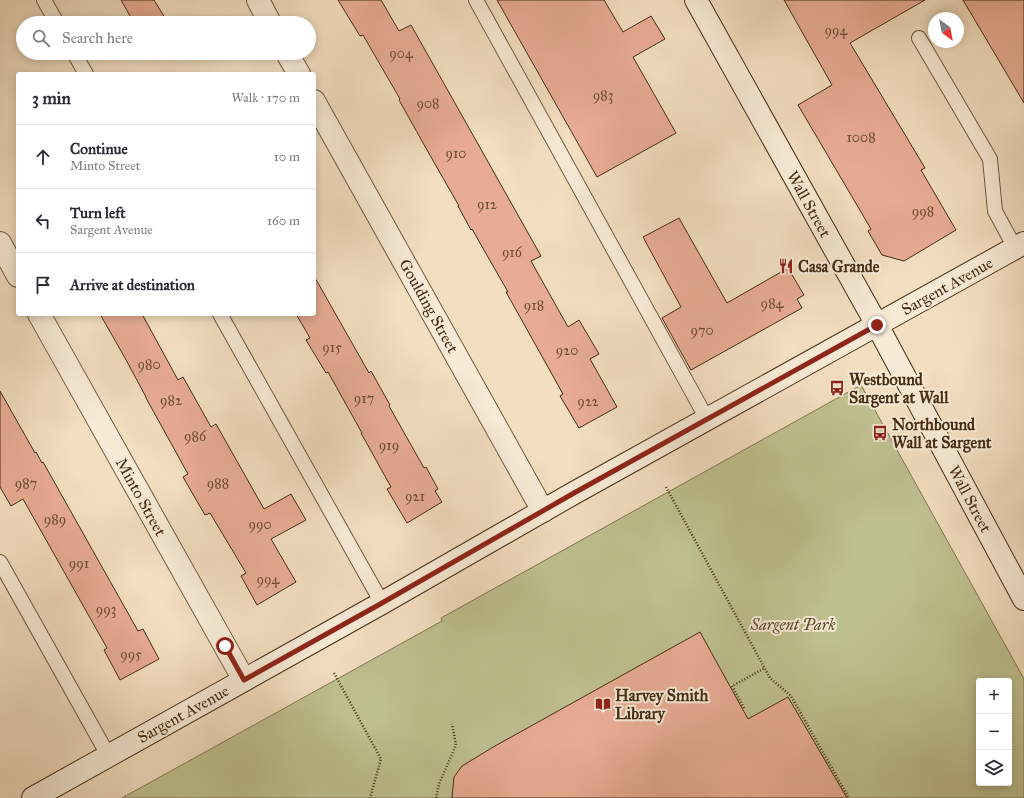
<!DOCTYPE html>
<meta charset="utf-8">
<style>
body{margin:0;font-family:"IM FELL Great Primer",serif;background:#f2f2f3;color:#2b2b33}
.controls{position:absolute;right:12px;bottom:12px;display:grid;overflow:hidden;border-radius:4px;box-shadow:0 2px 10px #0003}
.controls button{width:36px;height:36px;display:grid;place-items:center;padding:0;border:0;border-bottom:1px solid #e1e1e2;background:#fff;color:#2b2b33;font:20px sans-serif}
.compass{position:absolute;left:928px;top:12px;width:36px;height:36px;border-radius:50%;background:#fff;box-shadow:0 2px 10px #0003;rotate:148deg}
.stop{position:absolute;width:12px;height:12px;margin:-9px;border:3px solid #8f2418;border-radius:50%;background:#fff}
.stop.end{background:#8f2418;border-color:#fff;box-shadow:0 1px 4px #0008}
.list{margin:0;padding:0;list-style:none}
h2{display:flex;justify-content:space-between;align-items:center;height:52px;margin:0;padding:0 16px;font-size:17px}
h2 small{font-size:13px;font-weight:400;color:#7c7c81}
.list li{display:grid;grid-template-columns:26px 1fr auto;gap:12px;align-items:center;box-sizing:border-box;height:64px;padding:0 16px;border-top:1px solid #e1e1e2}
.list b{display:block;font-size:15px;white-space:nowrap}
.list p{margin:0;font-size:13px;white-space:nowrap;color:#7c7c81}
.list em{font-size:13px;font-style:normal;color:#7c7c81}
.icon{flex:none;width:22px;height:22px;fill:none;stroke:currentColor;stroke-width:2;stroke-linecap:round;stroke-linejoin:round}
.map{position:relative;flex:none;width:1024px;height:798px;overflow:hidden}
.search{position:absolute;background:#fff;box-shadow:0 2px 10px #0003;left:16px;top:16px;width:300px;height:44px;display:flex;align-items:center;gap:10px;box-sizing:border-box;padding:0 14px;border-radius:22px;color:#7c7c81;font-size:15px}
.panel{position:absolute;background:#fff;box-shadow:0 2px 10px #0003;left:16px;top:72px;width:300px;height:244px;border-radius:4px}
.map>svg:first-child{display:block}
.green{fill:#bfc090;stroke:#827652;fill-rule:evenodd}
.building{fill:#e8ac94;stroke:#462c13}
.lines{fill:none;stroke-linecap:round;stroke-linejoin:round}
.service-casing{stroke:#71583e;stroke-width:16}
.minor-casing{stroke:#71583e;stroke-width:24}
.secondary-casing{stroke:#462c13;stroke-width:24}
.path{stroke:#462c13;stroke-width:2.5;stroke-dasharray:1 2;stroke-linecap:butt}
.service{stroke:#f7ead6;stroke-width:14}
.minor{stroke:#f7ead6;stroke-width:22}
.secondary{stroke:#f7ead6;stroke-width:22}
.route{stroke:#8f2418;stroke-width:5}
.labels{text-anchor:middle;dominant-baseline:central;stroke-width:4;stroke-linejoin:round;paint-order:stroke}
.number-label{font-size:14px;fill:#6e4c33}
.street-label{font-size:16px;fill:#462c13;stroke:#f7ead6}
.poi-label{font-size:16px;font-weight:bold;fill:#462c13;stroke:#f7ead6;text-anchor:start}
.park-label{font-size:16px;font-style:italic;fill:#5e4a2c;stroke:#f7ead6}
</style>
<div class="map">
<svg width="1024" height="798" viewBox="0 0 1024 798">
<rect width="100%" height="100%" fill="#f3dec0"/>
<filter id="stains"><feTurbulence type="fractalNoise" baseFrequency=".005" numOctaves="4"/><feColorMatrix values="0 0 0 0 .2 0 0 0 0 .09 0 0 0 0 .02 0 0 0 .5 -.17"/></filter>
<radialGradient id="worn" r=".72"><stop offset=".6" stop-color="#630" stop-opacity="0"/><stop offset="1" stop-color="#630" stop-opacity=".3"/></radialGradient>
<path class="green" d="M861,385L1024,679V798H122L442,621L441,618ZM979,681H1009V783H979Z"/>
<g class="building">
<path d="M121,0H154L165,18L155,23H134Z"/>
<path d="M338,0H381L399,31L411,25L541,256L531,261L568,327L579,320L599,354L590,359L617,407L579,428L560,396L563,394L506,292H508L472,229L471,230L458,206H459L427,150L399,100L400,99L363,35L360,36Z"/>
<path d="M497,0H604L623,32L651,16L665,39L633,57L676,133L597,177Z"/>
<path d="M784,0H925L850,43L925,168L921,170L956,230L904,261L882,255L868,231L871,229L798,105L832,85Z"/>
<path d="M963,0H1024V103Z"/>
<path d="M679,218L727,303L788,268L804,295L797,299L802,308L691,370L662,318L681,307L643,237Z"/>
<path d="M314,276L369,373L371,371L390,405L389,406L424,468L426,467L438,489L435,491L442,502L407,523L387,489L391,487L361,433H362L328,372L326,373L306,340L310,338L296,314H314Z"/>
<path d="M100,314H142L178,380L183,377L211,427L216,424L264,509L291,494L306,520L271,539L296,582L257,605L241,576L246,573L210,513L205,515L183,477L188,474L146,398V397L125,358Z"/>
<path d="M0,391L35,453L36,452L42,463L43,462L138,631L143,629L159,659L120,680L104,650L107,648L23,499L11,506L0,487Z"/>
<path d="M700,632L748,719L788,697L847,798H452L454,777L462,766L495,746Z"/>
</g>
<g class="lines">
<g class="service-casing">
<g id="service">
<path d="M44,0L57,23"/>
<path d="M476,0L707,419"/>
<path d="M919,38L990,159L995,211L1015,248"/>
<path d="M74,53L86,74"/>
<path d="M220,314L382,603"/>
<path d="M0,562L108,755"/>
</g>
</g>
<g class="minor-casing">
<g id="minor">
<path d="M258,0L270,23"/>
<path d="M287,53L299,74"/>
<path d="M314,101L543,511"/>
<path d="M0,243L18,276"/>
<path d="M39,314L244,680"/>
</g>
</g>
<g class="secondary-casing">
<g id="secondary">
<path d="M696,0L877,325L1024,599"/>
<path d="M33,798L382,603L574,493L1024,243"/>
</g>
</g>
<g class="path">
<path d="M666,487L770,678L791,696L849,798"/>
<path d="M334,673L381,759L370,798"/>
<path d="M744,708L732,686L765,668"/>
<path d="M436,798L439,784L456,745L452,724"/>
</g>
<use href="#service" class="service"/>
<use href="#minor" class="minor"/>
<use href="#secondary" class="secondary"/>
</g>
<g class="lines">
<path class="route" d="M225,646L244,680L382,603L574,493L877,325"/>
</g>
<defs>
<g id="restaurant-bare" transform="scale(1.2)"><path d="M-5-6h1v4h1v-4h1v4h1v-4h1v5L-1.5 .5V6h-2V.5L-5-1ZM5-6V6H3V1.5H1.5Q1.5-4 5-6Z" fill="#8f2418" stroke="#f7ead6" stroke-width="2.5" paint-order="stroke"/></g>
<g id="bus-bare" transform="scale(1.2)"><path d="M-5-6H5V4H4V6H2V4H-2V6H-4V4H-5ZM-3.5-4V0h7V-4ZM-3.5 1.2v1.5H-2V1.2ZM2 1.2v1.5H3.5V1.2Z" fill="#8f2418" stroke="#f7ead6" stroke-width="2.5" paint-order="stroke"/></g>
<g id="library-bare" transform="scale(1.2)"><path d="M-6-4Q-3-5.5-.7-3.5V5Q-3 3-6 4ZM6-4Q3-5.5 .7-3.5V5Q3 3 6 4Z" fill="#8f2418" stroke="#f7ead6" stroke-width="2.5" paint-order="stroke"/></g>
</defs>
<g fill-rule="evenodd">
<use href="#restaurant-bare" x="786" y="266"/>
<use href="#bus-bare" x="837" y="388"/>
<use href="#bus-bare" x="880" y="433"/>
<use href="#library-bare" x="603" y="704"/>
</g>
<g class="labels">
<g class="number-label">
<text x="836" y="30">994</text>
<text x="401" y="53">904</text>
<text x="603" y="95">983</text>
<text x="428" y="103">908</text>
<text x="861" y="137">1008</text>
<text x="456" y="153">910</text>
<text x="487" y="204">912</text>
<text x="923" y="211">998</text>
<text x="512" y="252">916</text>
<text x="772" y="303">984</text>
<text x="534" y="305">918</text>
<text x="702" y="330">970</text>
<text x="332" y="347">915</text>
<text x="567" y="350">920</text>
<text x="149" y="364">980</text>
<text x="364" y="398">917</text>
<text x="171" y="400">982</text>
<text x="588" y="401">922</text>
<text x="195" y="436">986</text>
<text x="389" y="445">919</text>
<text x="26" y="483">987</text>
<text x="218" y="483">988</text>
<text x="415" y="496">921</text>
<text x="55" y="519">989</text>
<text x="260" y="524">990</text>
<text x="79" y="563">991</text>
<text x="268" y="579">994</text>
<text x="106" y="609">993</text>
<text x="131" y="654">995</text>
</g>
<g class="street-label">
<text transform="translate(809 204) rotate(61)">Wall Street</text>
<text transform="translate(947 286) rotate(-29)">Sargent Avenue</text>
<text transform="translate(429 306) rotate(61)">Goulding Street</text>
<text transform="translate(141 497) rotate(61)">Minto Street</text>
<text transform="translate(970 499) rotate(62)">Wall Street</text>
<text transform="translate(183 714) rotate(-29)">Sargent Avenue</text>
</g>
<g class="poi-label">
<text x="798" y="266">Casa Grande</text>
<text x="849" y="379">Westbound<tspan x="849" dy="18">Sargent at Wall</tspan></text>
<text x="892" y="424">Northbound<tspan x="892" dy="18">Wall at Sargent</tspan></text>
<text x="615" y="695">Harvey Smith<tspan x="615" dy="18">Library</tspan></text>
</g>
<g class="park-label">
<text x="793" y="624">Sargent Park</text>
</g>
</g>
<rect width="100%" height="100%" filter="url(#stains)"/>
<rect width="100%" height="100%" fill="url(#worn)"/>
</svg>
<div class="controls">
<button>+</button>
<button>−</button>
<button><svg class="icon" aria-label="layers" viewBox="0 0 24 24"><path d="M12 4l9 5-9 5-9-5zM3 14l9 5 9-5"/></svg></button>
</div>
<svg class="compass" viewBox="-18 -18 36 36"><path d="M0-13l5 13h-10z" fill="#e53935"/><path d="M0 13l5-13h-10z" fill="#7c7c81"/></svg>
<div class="stop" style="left:225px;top:646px"></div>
<div class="stop end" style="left:877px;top:325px"></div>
<div class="search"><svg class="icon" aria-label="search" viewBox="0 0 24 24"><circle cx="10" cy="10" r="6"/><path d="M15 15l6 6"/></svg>Search here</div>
<section class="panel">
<h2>3 min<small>Walk · 170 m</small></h2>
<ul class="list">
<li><svg class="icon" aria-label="ahead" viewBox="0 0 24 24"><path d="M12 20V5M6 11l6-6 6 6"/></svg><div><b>Continue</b><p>Minto Street</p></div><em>10 m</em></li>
<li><svg class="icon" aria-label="left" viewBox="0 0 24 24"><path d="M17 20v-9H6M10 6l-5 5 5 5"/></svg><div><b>Turn left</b><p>Sargent Avenue</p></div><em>160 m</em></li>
<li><svg class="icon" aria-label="arrive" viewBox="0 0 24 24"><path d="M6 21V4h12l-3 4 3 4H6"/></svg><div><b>Arrive at destination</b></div></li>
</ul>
</section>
</div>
